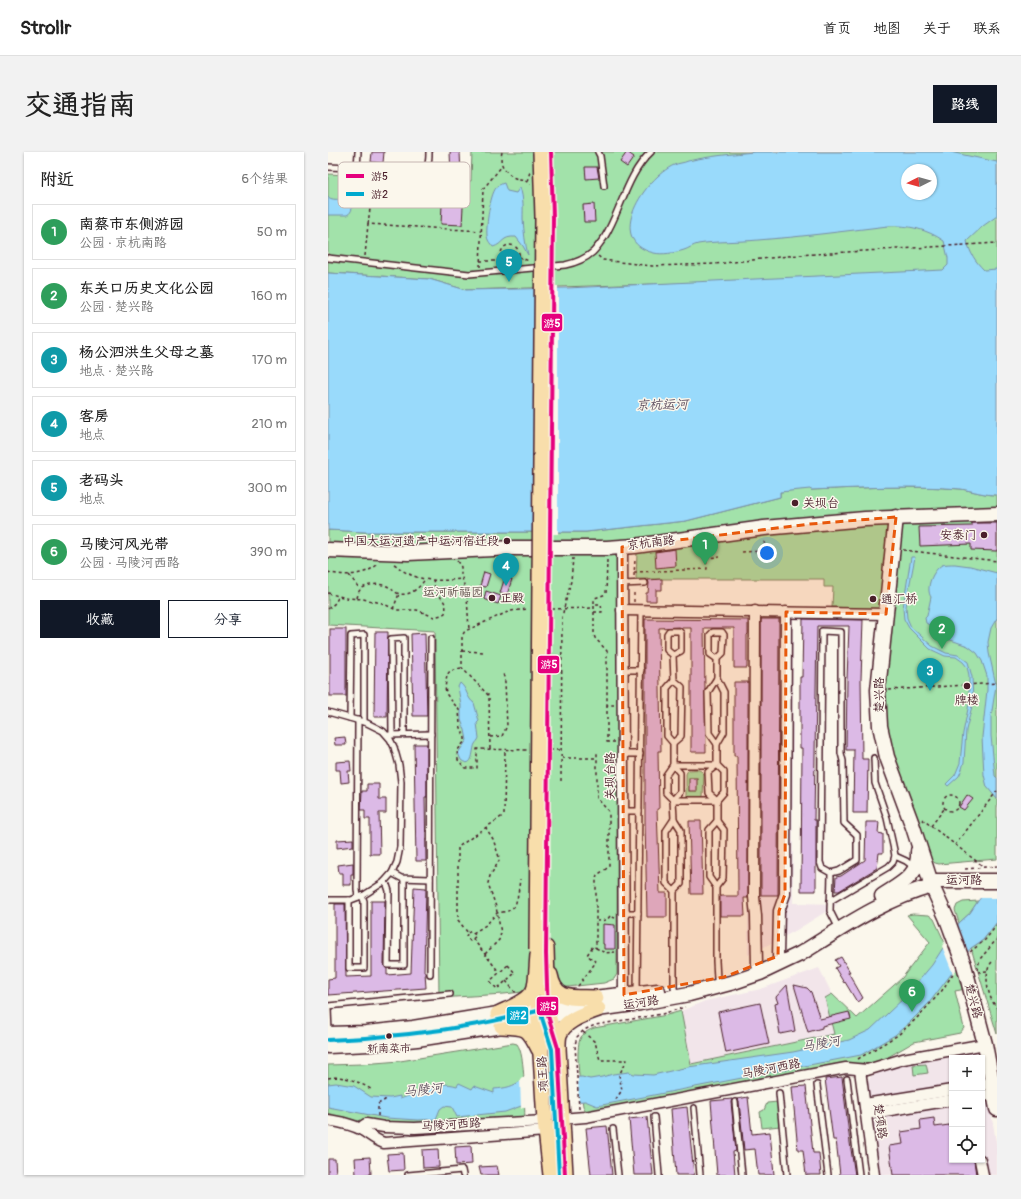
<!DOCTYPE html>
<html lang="zh">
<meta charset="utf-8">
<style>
body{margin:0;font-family:Pangolin,"LXGW WenKai TC",sans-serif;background:#f2f2f2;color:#222}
.controls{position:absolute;right:12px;bottom:12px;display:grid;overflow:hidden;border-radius:0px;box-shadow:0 1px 3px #0004}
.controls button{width:36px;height:36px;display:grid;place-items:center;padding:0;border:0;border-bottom:1px solid #e0e0e0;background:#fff;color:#222;font:20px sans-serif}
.compass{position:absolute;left:573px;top:12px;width:36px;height:36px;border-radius:50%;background:#fff;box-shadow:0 1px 3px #0004;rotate:264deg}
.you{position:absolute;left:439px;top:401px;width:14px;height:14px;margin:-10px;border:3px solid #fff;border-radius:50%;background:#1a73e8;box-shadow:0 0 0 6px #1a73e833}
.badge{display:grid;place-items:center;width:26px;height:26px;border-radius:50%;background:#111827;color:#fff;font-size:13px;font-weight:700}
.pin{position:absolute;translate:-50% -33px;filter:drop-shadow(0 1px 2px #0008)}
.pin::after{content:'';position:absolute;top:21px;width:14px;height:12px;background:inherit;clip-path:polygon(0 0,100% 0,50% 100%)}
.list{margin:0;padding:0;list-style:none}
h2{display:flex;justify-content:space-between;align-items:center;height:52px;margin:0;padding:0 16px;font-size:17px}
h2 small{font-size:13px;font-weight:400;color:#767676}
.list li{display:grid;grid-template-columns:26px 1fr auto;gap:12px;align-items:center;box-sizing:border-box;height:56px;margin:0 8px 8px;padding:0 8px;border:1px solid #e0e0e0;border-radius:0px}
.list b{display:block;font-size:15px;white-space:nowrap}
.list p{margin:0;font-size:13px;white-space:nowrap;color:#767676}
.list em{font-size:13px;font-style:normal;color:#767676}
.actions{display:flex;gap:8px;padding:12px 16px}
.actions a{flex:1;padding:9px 0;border:1px solid #111827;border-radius:0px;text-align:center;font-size:14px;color:#111827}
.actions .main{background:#111827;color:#fff}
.icon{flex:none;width:22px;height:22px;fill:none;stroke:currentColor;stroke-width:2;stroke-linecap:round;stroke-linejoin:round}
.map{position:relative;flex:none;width:669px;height:1023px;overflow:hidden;border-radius:0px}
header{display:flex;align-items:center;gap:24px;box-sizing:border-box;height:56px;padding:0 20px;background:#fff;border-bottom:1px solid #e0e0e0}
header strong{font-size:19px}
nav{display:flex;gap:22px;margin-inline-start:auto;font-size:14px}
.intro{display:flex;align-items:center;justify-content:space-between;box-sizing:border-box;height:96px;padding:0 24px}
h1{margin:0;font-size:28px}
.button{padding:10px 18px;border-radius:0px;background:#111827;color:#fff;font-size:14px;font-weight:700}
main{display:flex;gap:24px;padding:0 24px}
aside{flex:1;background:#fff;border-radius:0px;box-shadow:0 1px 3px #0004}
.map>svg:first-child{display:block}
.built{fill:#f2e5ea}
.green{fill:#a2e2aa;stroke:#76806a;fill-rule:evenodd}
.water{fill:#99dafb;stroke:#798fa8;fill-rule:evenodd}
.pier{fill:#fbf7ec}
.building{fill:#dcbae6;stroke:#4a1f2b}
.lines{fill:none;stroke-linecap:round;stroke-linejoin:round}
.lane-casing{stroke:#4a1f2b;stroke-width:8}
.street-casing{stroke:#4a1f2b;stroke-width:13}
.secondary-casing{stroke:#4a1f2b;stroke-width:17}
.primary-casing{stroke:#4a1f2b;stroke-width:18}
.path{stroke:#4a1f2b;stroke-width:1.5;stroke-dasharray:3 3;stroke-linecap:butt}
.lane{stroke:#fbf7ec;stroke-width:5}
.street{stroke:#fbf7ec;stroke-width:10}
.secondary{stroke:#fbf7ec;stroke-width:14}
.primary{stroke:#f8deab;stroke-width:15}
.secondary-bridge-casing{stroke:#4a1f2b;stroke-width:17;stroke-linecap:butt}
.primary-bridge-casing{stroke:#4a1f2b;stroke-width:18;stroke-linecap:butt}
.secondary-bridge{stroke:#fbf7ec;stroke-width:14}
.primary-bridge{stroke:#f8deab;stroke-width:15}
.bus-1-casing{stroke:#fbf7ec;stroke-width:7}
.bus-2-casing{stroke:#fbf7ec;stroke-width:7}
.bus-1{stroke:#e5007d;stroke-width:4}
.bus-2{stroke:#00a9ce;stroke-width:4}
.marked{fill:#e8590c;fill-opacity:0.2;stroke:#e8590c;stroke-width:3;stroke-dasharray:8 5;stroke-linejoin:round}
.poi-dot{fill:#4a1f2b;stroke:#fbf7ec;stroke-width:1.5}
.labels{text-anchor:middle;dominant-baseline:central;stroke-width:3;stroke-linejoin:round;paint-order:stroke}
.bus-label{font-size:11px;fill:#4a1f2b;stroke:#fbf7ec}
.poi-label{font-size:12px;fill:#4a1f2b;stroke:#fbf7ec;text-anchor:start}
.street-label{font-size:12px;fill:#4a1f2b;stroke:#fbf7ec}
.park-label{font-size:12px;fill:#60504b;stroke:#fbf7ec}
.water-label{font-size:13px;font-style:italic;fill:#5e4e5f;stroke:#fbf7ec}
.key{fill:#fbf7ec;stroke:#c6b6b2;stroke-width:1}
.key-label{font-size:11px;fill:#4a1f2b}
.line-badge{stroke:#fbf7ec;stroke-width:1.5}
.badge-label{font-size:11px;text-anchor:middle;font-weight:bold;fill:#fff}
</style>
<header>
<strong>Strollr</strong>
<nav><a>首页</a><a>地图</a><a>关于</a><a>联系</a></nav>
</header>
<div class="intro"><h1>交通指南</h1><a class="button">路线</a></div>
<main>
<aside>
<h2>附近<small>6个结果</small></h2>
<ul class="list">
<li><span class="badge" style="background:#2e9e5b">1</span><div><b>南蔡市东侧游园</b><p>公园 · 京杭南路</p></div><em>50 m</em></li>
<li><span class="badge" style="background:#2e9e5b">2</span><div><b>东关口历史文化公园</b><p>公园 · 楚兴路</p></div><em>160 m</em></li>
<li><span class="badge" style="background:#0f9aa8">3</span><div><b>杨公泗洪生父母之墓</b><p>地点 · 楚兴路</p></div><em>170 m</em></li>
<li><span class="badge" style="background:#0f9aa8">4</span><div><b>客房</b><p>地点</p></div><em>210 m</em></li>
<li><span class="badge" style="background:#0f9aa8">5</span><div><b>老码头</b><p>地点</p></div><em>300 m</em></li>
<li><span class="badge" style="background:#2e9e5b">6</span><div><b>马陵河风光带</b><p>公园 · 马陵河西路</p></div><em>390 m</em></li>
</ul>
<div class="actions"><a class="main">收藏</a><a>分享</a></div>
</aside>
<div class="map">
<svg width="669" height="1023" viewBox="0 0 669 1023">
<rect width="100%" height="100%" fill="#fbf7ec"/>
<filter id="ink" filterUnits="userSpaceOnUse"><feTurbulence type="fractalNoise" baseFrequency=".025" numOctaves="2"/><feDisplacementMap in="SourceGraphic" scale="8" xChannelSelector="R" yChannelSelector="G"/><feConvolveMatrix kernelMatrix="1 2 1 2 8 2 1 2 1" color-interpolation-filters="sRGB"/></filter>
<g filter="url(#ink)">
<g class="built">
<path d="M424,463H465V751L510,752L467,779L420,803V748H423Z"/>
<path d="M491,816L504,842L497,846L506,882L362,912L353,859L377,849L433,837Z"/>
<path d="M645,899L652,901L653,906H624V1008H654V909L669,995V1023H550L538,933L543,924L575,911Z"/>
</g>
<g class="green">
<path d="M144,0H669V121L138,138L101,127L0,121V22L143,29ZM579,18H603V42H579Z"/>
<path d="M482,336L483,338C532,336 583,333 633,337C645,339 656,343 669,343V707L611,712L607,711L602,707L563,604L554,552L565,458L504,455L505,435H496V427H308L309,401L312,397L305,390L102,395L0,392V378L38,380H258L358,369L452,345V340Z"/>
<path d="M290,401L289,822L286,827L276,831L176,842L111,846L107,479L0,473V403Z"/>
<path d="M360,618C367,618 372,616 376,622L375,645L362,646L358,644V622Z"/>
<path d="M650,749L642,761L631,771L627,758L629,753L635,750Z"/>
<path d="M585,762L601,763L606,767L638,837L627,839L636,876L632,881L586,890L560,905L563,908L546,914L536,911L522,912L262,959L257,958L255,954C253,940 246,896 253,885C257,880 261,878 266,876L339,863L353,859L363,912L506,882L497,846L504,842L529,866L574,826L602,790L579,763Z"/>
<path d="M669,770V882L643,796L655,788Z"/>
<path d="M185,891L189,892C198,903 196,952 197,968L59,973L0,964V913L34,912L72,909Z"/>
<path d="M598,912L600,921L586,923L585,913Z"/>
<path d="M450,950L452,974L434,976L432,960L436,958L439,951Z"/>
</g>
<g class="water">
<path d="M426,0H622L669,10V64L655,74L639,89C642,101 647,109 656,118L669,117V343C656,343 645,339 633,337C583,333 532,336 483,338L482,337L452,340V345L358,369L258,380H38L0,378V121L101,127L138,138L239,136L615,118L620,113V106L616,89C599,77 580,73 560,74C517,79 473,85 430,88C412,90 387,89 370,92C365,93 360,97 356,98C347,101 334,103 326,101C275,89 317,26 346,13C350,11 356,11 360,9C382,4 404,2 426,0ZM579,18H603V42H579Z"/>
<path d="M176,31L179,39L188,41L192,35C196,48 195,55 195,67C196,80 197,91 200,103L195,94L188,85C173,84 176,92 165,95C162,91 159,88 159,83C158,74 162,43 168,36C170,33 173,32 176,31Z"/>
<path d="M0,45C7,50 16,45 23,48C25,53 25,60 19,63H0Z"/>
<path d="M583,405H587L580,441L578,455L579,466L583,475L604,494L618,501L630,503L640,510L644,525L645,550L638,578L636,610L634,617L631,624L620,634L618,632L627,623L632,611L635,581L641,552V523L639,515L635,510L628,505L617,504L602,497L581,476L576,467L575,456Z"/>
<path d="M627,412L642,414L669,421V466L663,476L660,490L661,501L668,533L663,565V584L667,624L669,626V647L659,635L656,623L654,585L659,538V524L654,509L649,501L640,494L617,486L614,481L598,471L597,466L599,464L603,445C597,436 605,418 614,413C617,412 623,412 627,412Z"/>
<path d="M132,531C139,536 139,547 146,551L151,569L149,571L151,586C150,589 148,590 147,592C144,597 146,618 133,608L130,601L139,588L137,578L133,568V553L130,535Z"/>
<path d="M669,726V770L655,788L643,796L601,851L582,870L567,883L533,903L269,954L257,949L196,953L177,960L129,965L124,955L116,954L112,957L108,967L90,968L58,966L0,955V932L8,931L26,934L43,945L62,946L72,944V947L88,941L100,932L102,936C111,932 119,931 129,934L131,931L144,937L146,934L166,941V937C178,936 185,935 195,927L254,925L262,927L274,925L285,922L301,920L306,922L325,923L360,915L465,900L521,888L542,878L577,845L604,813L631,771L642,761L650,749Z"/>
</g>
<g class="pier">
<path d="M207,134H230V382H206Z"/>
<path d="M669,724V746H650L667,725Z"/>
<path d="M629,770L641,802L625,822L614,794Z"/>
<path d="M250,923L251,950L238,952L196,955L193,957L192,927L194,925Z"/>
</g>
<g class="building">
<path d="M44,0H56L55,11L43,10Z"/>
<path d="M122,0H132L133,23L123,24Z"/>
<path d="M299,0L306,5L299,15L292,10Z"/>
<path d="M257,15H269L271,26L258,27Z"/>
<path d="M115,35L136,37L134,73L113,72Z"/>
<path d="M266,52L267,70H256L255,53Z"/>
<path d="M644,371H669V399L643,398V392L592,394L591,375L644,374Z"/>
<path d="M347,397L348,414L328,416L327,400Z"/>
<path d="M156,420L162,422L158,435L152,434Z"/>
<path d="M177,425L184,427L179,443L172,441Z"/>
<path d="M334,427V438H328V449H318V441H320L321,431L320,428Z"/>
<path d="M158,439L173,444L170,452L156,447Z"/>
<path d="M317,467L420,468V482L419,483V516H406V476H376L378,600H363V476H354L351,475L331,476L333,599H330L331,657H329L332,741H339V765H319L317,668Z"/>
<path d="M433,467H451L450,743H433Z"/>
<path d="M475,467L535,468L533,527L534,607H540L539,661H525L526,598H518L519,527L521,474H489L486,668H488V739H473L474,596H472V525H474Z"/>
<rect x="2" y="477" width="16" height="67"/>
<path d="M47,480H60L59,565H46Z"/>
<path d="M97,481L99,564H85L83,482Z"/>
<path d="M406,530H420V746H416L417,764H392V744H410L409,604H406Z"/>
<path d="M17,585L18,593H7L6,586Z"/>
<path d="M86,592H99V645H97L98,709H88Z"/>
<path d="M22,609L23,619H20L21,630L13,631L12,618H8V610Z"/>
<rect x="361" y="626" width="8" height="13"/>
<path d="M39,632H51V647H58V661H51L52,702H42V667H37V658H33L34,639H39Z"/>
<path d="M639,643L645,647L636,658L631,655Z"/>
<path d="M361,669H373L375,742H363Z"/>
<path d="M538,670H551L550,681L555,682V701H551L549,716L511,739H507L508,725L513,724L537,708Z"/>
<path d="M25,687V694L9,696V688Z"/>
<path d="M25,711V722H23V733H15V721H11L10,713Z"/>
<path d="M86,735L98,736L96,820H97L98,836L0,843V827L7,826V752H17L18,825L43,824V749H57L56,813L59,817V823L83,821Z"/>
<path d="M275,772L287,773V797H276V792H275Z"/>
<path d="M513,805L522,820H520L535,846L529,850L517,830L516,831L507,816L511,814L507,808Z"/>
<path d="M459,833L467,879L452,882L447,852L450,851L448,845Z"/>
<path d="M466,833L479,836L483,840L492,867L521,860L523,867L494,874V876L480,880Z"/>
<path d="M432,851L441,892L398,901L390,860Z"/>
<path d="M514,925L522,991L527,1023H512L508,988H505L497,927Z"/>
<path d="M478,934L485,1001H491L493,1023H478L475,998H470L464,935Z"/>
<path d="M420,945L424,982L442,980L446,1023H430L427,997L416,998L411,950L409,947Z"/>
<path d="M404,947L403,950L408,999L405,1000L407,1023H389L383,949Z"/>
<path d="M359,955L366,1023H348L343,957Z"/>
<path d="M319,965L325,1023H306L301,967Z"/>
<path d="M606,966L607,975L621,973L623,981H624V1008H646L648,1023H565L561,994L575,992L573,980L593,977L592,968Z"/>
<path d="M279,974L284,1023H263L258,976Z"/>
<path d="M143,994L144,1012L128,1013L127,995Z"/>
<path d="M110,997L111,1015L95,1016L94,998Z"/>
<path d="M75,1001L76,1018L61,1019L59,1002Z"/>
<path d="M42,1005L43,1022L28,1023L27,1006Z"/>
<path d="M0,1007H7L8,1023H0Z"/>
<path d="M169,1014L171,1023H153L151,1015Z"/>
</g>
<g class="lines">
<g class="lane-casing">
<g id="lane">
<path d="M270,0L272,4L276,34"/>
<path d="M0,15L92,19C101,17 101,8 101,0"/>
<path d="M29,16L30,0"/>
<path d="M0,106L141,122L237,113C247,111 257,107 265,100C269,96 272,91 276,86C293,59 299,22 323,0"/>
<path d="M294,432L317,431"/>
<path d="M345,503L353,499V481L351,479H341L339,482V498L345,503L346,528L339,536V584L345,591V613L338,623V641L345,648L346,667L338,679V731L346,739V836L348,843"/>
<path d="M389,507L395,501L396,483L394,480H385L382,483V502L389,507V526L380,540L381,581L389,592V613L380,620L381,641L389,648V669L381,678V725L388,735V809L389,827L391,833"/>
<path d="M294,518H313"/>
<path d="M0,560L39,571L55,579L62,587L66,595L71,613L73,630L72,695L69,710L64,721L56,730L36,743L23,748H0"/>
<path d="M22,566L23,484L36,483V570"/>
<path d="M30,568L29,737L30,745"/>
<path d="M61,583L103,582"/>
<path d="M64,583L63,487L76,486V582"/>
<path d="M345,591L353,584L354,535L346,528"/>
<path d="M389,592L396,580V540L389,526"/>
<path d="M295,602H312"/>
<path d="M345,613H389L396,620V640L389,648H345"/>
<path d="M345,613L352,621V640L345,648"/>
<path d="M295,659H311"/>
<path d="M567,704L578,709L586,715"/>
<path d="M64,721L73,726L102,727"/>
<path d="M503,721L494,716L492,710L494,479L513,480V601L515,609L516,671L529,683V708L511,719L503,721L502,759L511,777"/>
<path d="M56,730L59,733L61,739L60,813H76V727"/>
<path d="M388,735L395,726L396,678L389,669"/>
<path d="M346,739L353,732V678L346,667"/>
<path d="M21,748V816H36V749L34,744"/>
<path d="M502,749L560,715L565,710L567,704L566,698L559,666L547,631L546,606"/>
<path d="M296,761H310"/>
<path d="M102,822L103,486"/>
<path d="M309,841L313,458"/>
<path d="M0,854L122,842"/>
<path d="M0,857L1,880"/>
<path d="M519,927L531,1023"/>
<path d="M489,933L500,1023"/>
<path d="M451,941L459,1023"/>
<path d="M407,950L414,1023"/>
<path d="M366,956L372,1023"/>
<path d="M326,965L331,1023"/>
<path d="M285,977L290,1023"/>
<path d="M80,1023L134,1018L135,1023"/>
</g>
</g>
<g class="street-casing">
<g id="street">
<path d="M294,395L296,849"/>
<path d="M294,458L558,462"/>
<path d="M427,459L426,745L428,764L429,813L432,821"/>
<path d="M453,811L450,804L451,759L457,742L458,460"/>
<path d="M532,918L546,1023"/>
<path d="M654,933L664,931"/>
<path d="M654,944L666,942"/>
<path d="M537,952L624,938"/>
<path d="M538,962L624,948"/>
<path d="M233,967L257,965L518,916L539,918L575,907L657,892"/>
<path d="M0,968C12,970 24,972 34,978C42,983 47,988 56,991L218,979"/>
<path d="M34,978L35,974L38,972L56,975L87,976L217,969"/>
<path d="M652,1008L655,1023"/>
</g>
</g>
<g class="secondary-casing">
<g id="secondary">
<path d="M568,365L550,538L552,574L559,605L585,675L604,734L619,767"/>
<path d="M0,398L80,401L186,396H279L307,394L436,376L537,367L669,362"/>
<path d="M602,729H669"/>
<path d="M554,744C572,732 592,724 590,699"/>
<path d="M636,813L657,892L669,957"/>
<path d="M0,882L38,881L85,876L170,862L219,851L330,839"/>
<path d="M0,894L41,892L89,887L174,874L220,864L312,851L361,842L406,830L432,821L472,802C514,776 556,747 604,734"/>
</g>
</g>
<g class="primary-casing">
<g id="primary">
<path d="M218,796L220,864L230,896L237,1023"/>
<path d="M222,823C227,850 245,845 268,846"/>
<path d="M210,853L217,969L223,1023"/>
<path d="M170,862C182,856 204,849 207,835C209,825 209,813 210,803"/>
<path d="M174,874C199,875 200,875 211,897"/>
<path d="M230,895C230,891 230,886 231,883C236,868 257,862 270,857"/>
</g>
</g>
<g class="path">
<path d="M174,0C172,9 173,14 180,21C182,22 183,24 185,25C192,29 195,24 202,33"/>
<path d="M199,29L202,20"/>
<path d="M40,72L43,49"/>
<circle cx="182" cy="102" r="9"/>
<path d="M37,104L40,72L153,79"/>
<path d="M270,104L275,108L324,114L387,112L470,103L669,91"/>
<path d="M191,105L201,109"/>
<path d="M152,109H176"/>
<path d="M152,115L155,37L174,14"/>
<path d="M575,398L669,409"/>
<path d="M414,400L437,399L436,388"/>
<path d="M279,408L278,442L267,446L266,449V483L267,486L279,499V553H286"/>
<path d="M129,409L133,415V422L139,444L141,478"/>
<path d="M66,412C71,415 74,419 79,421C96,430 116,429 134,427"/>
<path d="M172,415L174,408"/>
<path d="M0,420C13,424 31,424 43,417C46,416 48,413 51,412"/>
<path d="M306,420L379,417L378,406L392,405"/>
<path d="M21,423L32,437"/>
<path d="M306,424L307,406"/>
<path d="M0,441L18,446L35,447L54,451L68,458H89L106,465L114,463L117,461C120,451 114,448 109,440C107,436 106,432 105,428"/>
<path d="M29,446C30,443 30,440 32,438C38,432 51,431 59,434C63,436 65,439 69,441C80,446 92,436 97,427"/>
<path d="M306,450V438"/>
<path d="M0,457L7,451L11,444"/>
<path d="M65,457L71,442"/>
<path d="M224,457L266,456"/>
<path d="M266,460H274L273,452H267"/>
<path d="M134,499L156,500"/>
<path d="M133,516L122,519L119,523L117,536L119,543L131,558L132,573L137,586V589L129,599L130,608L137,616H149V597L200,598"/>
<path d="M561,538L669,531"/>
<path d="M279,553V590H286"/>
<path d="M162,585L174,584L179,574L177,530L175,521"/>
<path d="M162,597L161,544L134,516V484L137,479L182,459L200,457"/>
<path d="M222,598H234"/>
<path d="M234,606H269"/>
<path d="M233,629L234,466L236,456L243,429L245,406"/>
<circle cx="623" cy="651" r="8"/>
<path d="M594,667L656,715"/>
<path d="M603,674L616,657"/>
<path d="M627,693L669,639"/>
<path d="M637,717L669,714"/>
<path d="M269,769L279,768L282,764L287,766"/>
<path d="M140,781L143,779L148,784L142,789L138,784L140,781L130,768V695L176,663L177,597"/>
<path d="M145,781L158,773L169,761L180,759L187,754L190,743L192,727"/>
<path d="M145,787L171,820"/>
<path d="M268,796L277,801L287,800"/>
<path d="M642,800L657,788L669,773"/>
<path d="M157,802L171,788L173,781L168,755L160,731L162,724L171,709V705L165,687L158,676"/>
<path d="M664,810C662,812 660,816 660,818C657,828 661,849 669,855"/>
<path d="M180,813L187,821L169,837L162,829Z"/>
<path d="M649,818L652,807L669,787"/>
<path d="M650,820L659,819"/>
<path d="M178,829L188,841"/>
<path d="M250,834L268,810L259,803L265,794L268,796V726L269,723L278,717L281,713V660L269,646V599"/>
<path d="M255,880L267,890L272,908H299L291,923L294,938L286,950"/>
<path d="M530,907L570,883L588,867L613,840L626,820"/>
<path d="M0,926C17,923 28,929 43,937"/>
<path d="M251,957L247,893L249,885L256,878L267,873L334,862L357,855"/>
<path d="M50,964V952L57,948V946"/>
</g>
<use href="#lane" class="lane"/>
<use href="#street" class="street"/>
<use href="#secondary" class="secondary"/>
<use href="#primary" class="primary"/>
<g class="secondary-bridge-casing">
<path id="secondary-bridge" d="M619,767L636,813"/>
</g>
<g class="primary-bridge-casing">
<path id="primary-bridge" d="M209,797L215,65L213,0"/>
</g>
<use href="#secondary-bridge" class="secondary-bridge"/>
<use href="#primary-bridge" class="primary-bridge"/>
<g class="bus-1-casing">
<path id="bus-1" d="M223,0L225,66L218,802L220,864L230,896L237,1023"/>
</g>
<g class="bus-2-casing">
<path id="bus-2" d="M0,888C51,886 101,881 150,872C172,868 192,863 214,858V866L224,897L231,1023"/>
</g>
<use href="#bus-1" class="bus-1"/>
<use href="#bus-2" class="bus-2"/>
</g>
</g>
<path class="marked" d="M568,365L558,462L458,460L457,742L451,759L450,804L396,825L296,843L294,395L482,372Z"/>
<g class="poi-dot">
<circle cx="467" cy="351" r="4"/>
<circle cx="656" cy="383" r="4"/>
<circle cx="179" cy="389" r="4"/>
<circle cx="164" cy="446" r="4"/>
<circle cx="545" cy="447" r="4"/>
<circle cx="639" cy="534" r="4"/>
<circle cx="61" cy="884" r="3.5"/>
</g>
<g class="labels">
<g class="bus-label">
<text x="61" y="896">新南菜市</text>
</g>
<g class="poi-label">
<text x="475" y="351">关坝台</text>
<text x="648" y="383" text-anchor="end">安泰门</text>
<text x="171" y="389" text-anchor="end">中国大运河遗产中运河宿迁段</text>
<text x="172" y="446">正殿</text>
<text x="553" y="447">通汇桥</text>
<text x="639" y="548" text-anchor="middle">牌楼</text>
</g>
<g class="street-label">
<text transform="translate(323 391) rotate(-7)">京杭南路</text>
<text transform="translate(551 543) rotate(-90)">楚兴路</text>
<text transform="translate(282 624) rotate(-90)">关坝台路</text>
<text x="636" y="728">运河路</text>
<text transform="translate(645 849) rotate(75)">楚兴路</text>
<text transform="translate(313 851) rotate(-9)">运河路</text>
<text transform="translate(443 917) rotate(-11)">马陵河西路</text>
<text transform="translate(215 922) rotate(-93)">项王路</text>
<text transform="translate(552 969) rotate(82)">楚项路</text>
<text transform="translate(123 973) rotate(-4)">马陵河西路</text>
</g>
<g class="park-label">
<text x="125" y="440">运河祈福园</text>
</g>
<g class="water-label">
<text transform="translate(334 253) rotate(-1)">京杭运河</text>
<text transform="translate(493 892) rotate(-10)">马陵河</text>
<text transform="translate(95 938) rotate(-6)">马陵河</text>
</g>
</g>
<rect x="10" y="10" width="132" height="46" rx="6" class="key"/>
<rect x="18" y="22" width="18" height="4" fill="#e5007d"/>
<rect x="18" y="40" width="18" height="4" fill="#00a9ce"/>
<g class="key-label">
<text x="43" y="28">游5</text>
<text x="43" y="46">游2</text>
</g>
<g class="line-badge">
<rect x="213" y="161" width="22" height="19" rx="4" fill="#e5007d"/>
<rect x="209" y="503" width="23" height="19" rx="4" fill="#e5007d"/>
<rect x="208" y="844" width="23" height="20" rx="4" fill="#e5007d"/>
<rect x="178" y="854" width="23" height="19" rx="4" fill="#00a9ce"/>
</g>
<g class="badge-label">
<text x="224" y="175">游5</text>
<text x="221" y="516">游5</text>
<text x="220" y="858">游5</text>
<text x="190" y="867">游2</text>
</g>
</svg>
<div class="controls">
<button>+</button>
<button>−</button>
<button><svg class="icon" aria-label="locate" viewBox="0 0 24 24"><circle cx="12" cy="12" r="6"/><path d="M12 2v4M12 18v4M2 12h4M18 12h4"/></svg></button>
</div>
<svg class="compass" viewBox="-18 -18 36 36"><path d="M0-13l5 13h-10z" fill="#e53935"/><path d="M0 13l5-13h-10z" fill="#767676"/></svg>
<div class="you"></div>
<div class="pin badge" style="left:377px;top:413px;background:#2e9e5b">1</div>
<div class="pin badge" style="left:614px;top:497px;background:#2e9e5b">2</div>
<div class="pin badge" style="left:602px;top:539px;background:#0f9aa8">3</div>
<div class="pin badge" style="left:178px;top:434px;background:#0f9aa8">4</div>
<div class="pin badge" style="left:181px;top:130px;background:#0f9aa8">5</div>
<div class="pin badge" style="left:584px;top:860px;background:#2e9e5b">6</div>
</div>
</main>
